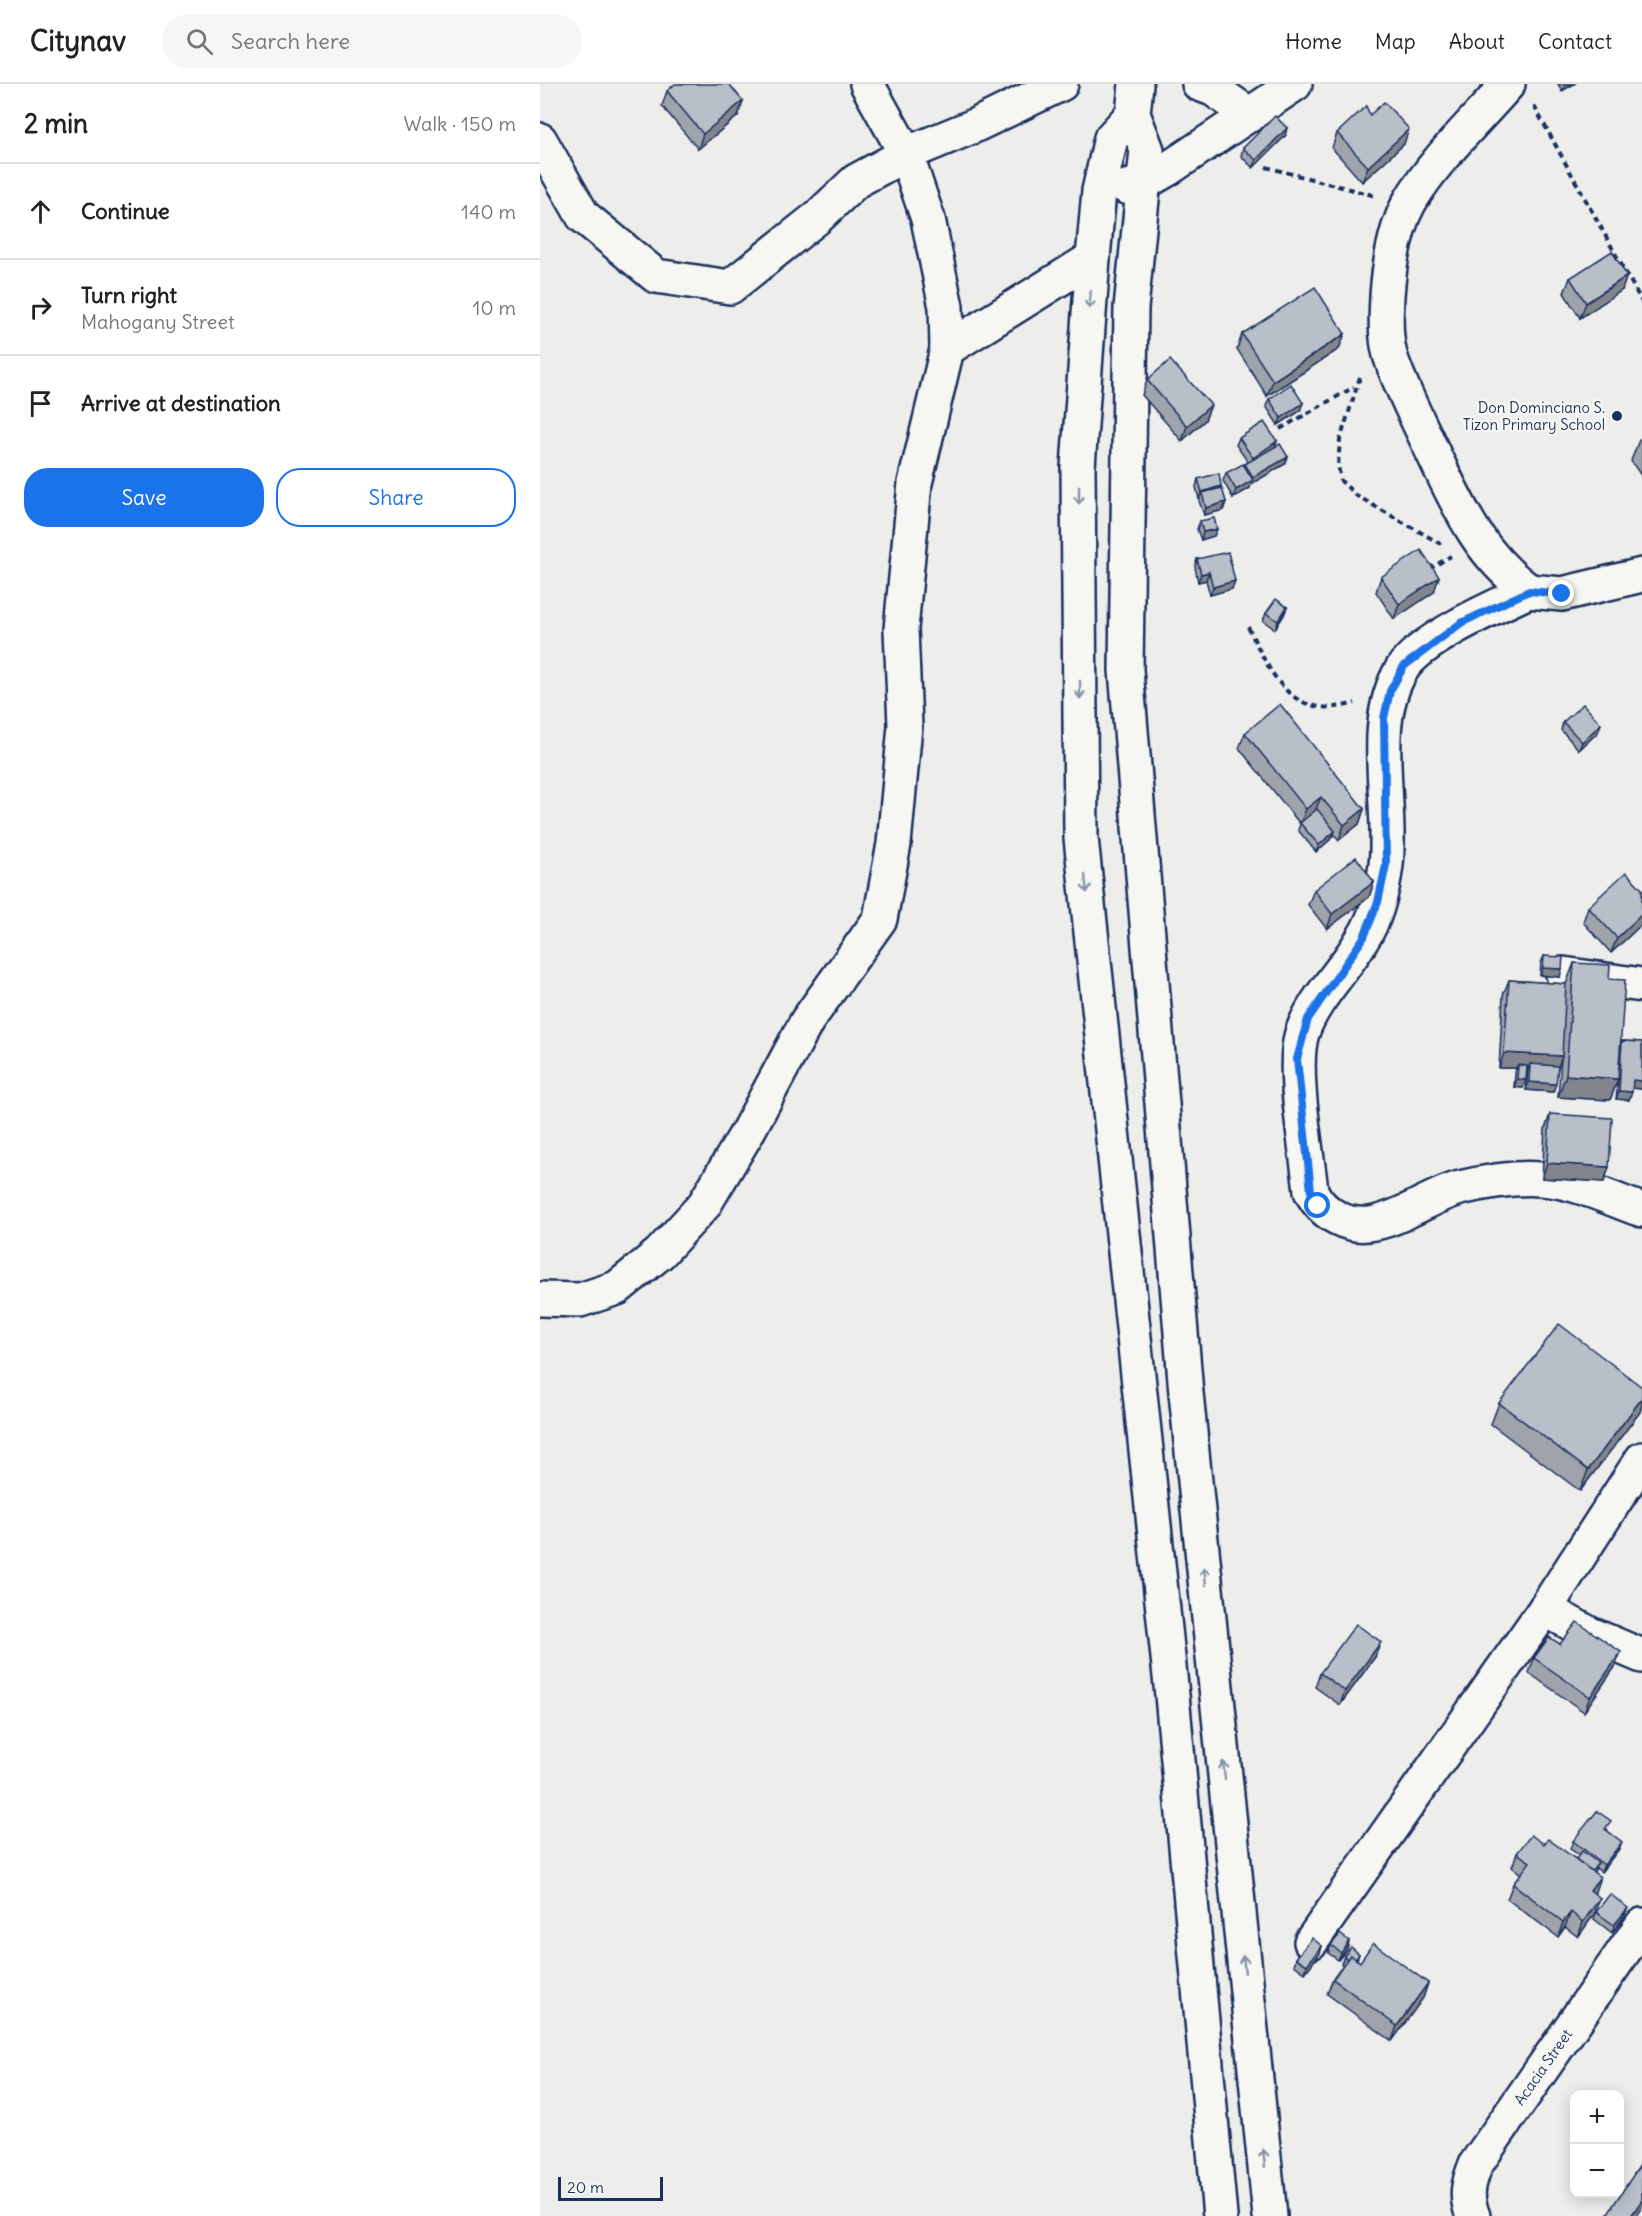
<!DOCTYPE html>
<meta charset="utf-8">
<style>
body{margin:0;font-family:Delius,sans-serif;background:#f6f6f6;color:#222}
.controls{position:absolute;right:18px;bottom:18px;display:grid;overflow:hidden;border-radius:12px;box-shadow:0 3px 15px #0003}
.controls button{width:54px;height:54px;display:grid;place-items:center;padding:0;border:0;border-bottom:2px solid #e0e0e0;background:#fff;color:#222;font:30px sans-serif}
.scale{position:absolute;left:18px;bottom:15px;width:105px;box-sizing:border-box;padding-left:6px;border:3px solid #1b2f5e;border-top:0;font-size:16px;line-height:21px;white-space:nowrap;color:#1b2f5e;-webkit-text-stroke:4px #f6f6f2;paint-order:stroke}
.stop{position:absolute;width:18px;height:18px;margin:-14px;border:4px solid #1a73e8;border-radius:50%;background:#fff}
.stop.end{background:#1a73e8;border-color:#fff;box-shadow:0 2px 6px #0008}
.list{margin:0;padding:0;list-style:none}
h2{display:flex;justify-content:space-between;align-items:center;height:78px;margin:0;padding:0 24px;font-size:26px}
h2 small{font-size:20px;font-weight:400;color:#767676}
.list li{display:grid;grid-template-columns:39px 1fr auto;gap:18px;align-items:center;box-sizing:border-box;height:96px;padding:0 24px;border-top:2px solid #e0e0e0}
.list b{display:block;font-size:22px;white-space:nowrap}
.list p{margin:0;font-size:20px;white-space:nowrap;color:#767676}
.list em{font-size:20px;font-style:normal;color:#767676}
.actions{display:flex;gap:12px;padding:18px 24px}
.actions a{flex:1;padding:14px 0;border:2px solid #1a73e8;border-radius:24px;text-align:center;font-size:21px;color:#1a73e8}
.actions .main{background:#1a73e8;color:#fff}
.icon{flex:none;width:33px;height:33px;fill:none;stroke:currentColor;stroke-width:2;stroke-linecap:round;stroke-linejoin:round}
.map{position:relative;flex:none;width:1102px;height:2132px;overflow:hidden}
header{display:flex;align-items:center;gap:36px;box-sizing:border-box;height:84px;padding:0 30px;background:#fff;border-bottom:2px solid #e0e0e0}
header strong{font-size:28px}
nav{display:flex;gap:33px;margin-inline-start:auto;font-size:21px}
.search{width:420px;height:54px;background:#f6f6f6;display:flex;align-items:center;gap:15px;box-sizing:border-box;padding:0 21px;border-radius:33px;color:#767676;font-size:22px}
main{display:flex}
aside{flex:1;background:#fff}
.map>svg:first-child{display:block}
.lines{fill:none;stroke-linecap:round;stroke-linejoin:round}
.minor-casing{stroke:#1b2f5e;stroke-width:38}
.path{stroke:#1b2f5e;stroke-width:4;stroke-dasharray:6 4.5;stroke-linecap:butt}
.minor{stroke:#f6f6f2;stroke-width:33}
.wall{fill:#9fa4ac;stroke:#1b2f5e;stroke-width:1.5}
.shaded-wall{fill:#82868c;stroke:#1b2f5e;stroke-width:1.5}
.building{fill:#b9bfc8;stroke:#1b2f5e;stroke-width:1.5}
.oneway{stroke:#8892a8}
.route{stroke:#1a73e8;stroke-width:8}
.poi-dot{fill:#1b2f5e;stroke:#f6f6f2;stroke-width:2}
.labels{text-anchor:middle;dominant-baseline:central;stroke-width:5;stroke-linejoin:round;paint-order:stroke}
.poi-label{font-size:15px;fill:#1b2f5e;stroke:#f6f6f2;text-anchor:end}
.street-label{font-size:15px;fill:#1b2f5e;stroke:#f6f6f2}
</style>
<header>
<strong>Citynav</strong>
<div class="search"><svg class="icon" aria-label="search" viewBox="0 0 24 24"><circle cx="10" cy="10" r="6"/><path d="M15 15l6 6"/></svg>Search here</div>
<nav><a>Home</a><a>Map</a><a>About</a><a>Contact</a></nav>
</header>
<main>
<aside>
<h2>2 min<small>Walk · 150 m</small></h2>
<ul class="list">
<li><svg class="icon" aria-label="ahead" viewBox="0 0 24 24"><path d="M12 20V5M6 11l6-6 6 6"/></svg><div><b>Continue</b></div><em>140 m</em></li>
<li><svg class="icon" aria-label="right" viewBox="0 0 24 24"><path d="M7 20v-9h11M14 6l5 5-5 5"/></svg><div><b>Turn right</b><p>Mahogany Street</p></div><em>10 m</em></li>
<li><svg class="icon" aria-label="arrive" viewBox="0 0 24 24"><path d="M6 21V4h12l-3 4 3 4H6"/></svg><div><b>Arrive at destination</b></div></li>
</ul>
<div class="actions"><a class="main">Save</a><a>Share</a></div>
</aside>
<div class="map">
<svg width="1102" height="2132" viewBox="0 0 1102 2132">
<rect width="100%" height="100%" fill="#edeeec"/>
<filter id="ink" filterUnits="userSpaceOnUse"><feTurbulence type="fractalNoise" baseFrequency=".0167" numOctaves="2"/><feDisplacementMap in="SourceGraphic" scale="12" xChannelSelector="R" yChannelSelector="G"/><feConvolveMatrix kernelMatrix="1 2 1 2 8 2 1 2 1" color-interpolation-filters="sRGB"/></filter>
<g filter="url(#ink)">
<g class="lines">
<g class="minor-casing">
<g id="minor">
<path d="M596,0L593,30L607,66L591,224L586,586L646,1309L730,2132"/>
<path d="M659,0L673,5L710,31"/>
<path d="M968,0C936,37 893,77 869,119C855,145 849,183 847,212C846,231 845,252 850,271C861,305 879,338 894,371C920,425 939,470 989,507"/>
<path d="M593,30L571,54L559,107L553,174L538,383L541,754L632,1611L680,2132"/>
<path d="M0,56L43,132L116,192L190,203L278,133L316,97L366,70L434,42L521,0"/>
<path d="M586,103L602,100L628,85L755,0"/>
<path d="M407,265L553,174"/>
<path d="M989,507C956,522 881,555 862,585C828,640 853,718 846,781C843,804 836,834 823,854C805,886 774,914 762,949C751,984 767,1067 771,1107C782,1130 808,1145 835,1139C864,1133 891,1112 920,1104C945,1098 975,1093 1001,1095C1036,1097 1070,1115 1102,1126"/>
<path d="M989,507L1022,510L1102,491"/>
<path d="M1023,890L1102,901"/>
<path d="M0,1215L40,1216L77,1204L120,1169L164,1121L207,1049L267,937L340,835L354,760L365,642L361,545L375,399L407,265L406,223L388,135L366,70L327,0"/>
<path d="M1005,1525L1050,1550L1102,1572"/>
<path d="M771,1858L1005,1525L1102,1375"/>
<path d="M933,2132C925,2112 928,2100 936,2080L1102,1841"/>
</g>
</g>
<g class="path">
<path d="M994,22L1102,218"/>
<path d="M726,83L836,112"/>
<path d="M820,293L800,356L798,381L801,397L817,412L901,460"/>
<path d="M740,345L814,303"/>
<path d="M889,485L911,472"/>
<path d="M708,543C732,592 751,638 815,619"/>
</g>
<use href="#minor" class="minor"/>
</g>
<g class="wall">
<path d="M1018,0H1034L1022,7Z"/>
<path d="M127,7L203,17L198,32L158,65L122,22Z"/>
<path d="M830,31L864,60L822,98L792,64L797,49Z"/>
<path d="M745,52L713,84L701,72L703,64Z"/>
<path d="M1030,194L1082,206L1040,234L1024,209Z"/>
<path d="M702,250L799,265L727,312L697,265Z"/>
<path d="M607,296L671,321L665,336L642,357L602,311Z"/>
<path d="M729,315L760,327L738,341L726,322Z"/>
<path d="M699,354L737,357L735,363L748,373L745,380L711,400L710,404L693,414L683,397L686,389L705,382V380L708,378L696,361Z"/>
<path d="M1102,354V393L1091,377L1099,356Z"/>
<path d="M658,395L681,402V404L686,418L683,426L664,431L659,417L660,415H659L656,403Z"/>
<path d="M660,437L677,445L674,452L661,456L657,445Z"/>
<path d="M657,475L692,505L670,511L666,496L658,498L655,483Z"/>
<path d="M841,493L894,508L854,535L836,508Z"/>
<path d="M747,523L744,531L735,545L723,537L726,529Z"/>
<path d="M1023,638L1058,648L1039,666L1021,646Z"/>
<path d="M705,649L824,725L819,740L799,756L794,750L792,754L776,768L758,746L760,740L699,664Z"/>
<path d="M834,798L829,813L787,845L768,821L774,806Z"/>
<path d="M1102,805V840L1071,869L1043,838L1048,823Z"/>
<path d="M1004,872L1020,893L1000,891L1001,879Z"/>
<path d="M1034,879L1069,895L1080,962L1082,957L1102,958V1005L1092,1004L1089,1016L1076,1015L1078,996L1070,1016L1018,1013L1021,975L1018,984L1013,1008L986,1006L988,985H987L983,1004L974,1003L975,989L976,984H959L963,911L969,896L1026,900Z"/>
<path d="M1010,1030L1069,1083L1064,1098L1002,1094L1005,1045Z"/>
<path d="M1102,1303V1321L1100,1328L1040,1407L951,1340L959,1319Z"/>
<path d="M835,1573L800,1621L775,1603L780,1589Z"/>
<path d="M994,1574L1075,1583L1044,1628L989,1589Z"/>
<path d="M1068,1745L1067,1746L1079,1765L1061,1788L1056,1784L1054,1788L1055,1829L1038,1853L1025,1843L1018,1853L967,1815L973,1800L981,1790L972,1783L977,1769L1004,1760L1036,1775L1039,1771L1030,1765L1033,1757Z"/>
<path d="M1056,1828L1085,1831L1072,1849L1054,1835Z"/>
<path d="M809,1857L807,1865L798,1876L788,1869L791,1861Z"/>
<path d="M782,1862L780,1869L765,1889L754,1881L756,1874Z"/>
<path d="M819,1870L817,1876L820,1878L888,1899L883,1914L852,1957L787,1910L793,1895L803,1881L801,1880L804,1872Z"/>
</g>
<g class="shaded-wall">
<path d="M1025,0H1034L1022,7Z"/>
<path d="M203,17L198,32L158,65L163,50Z"/>
<path d="M747,44L745,52L713,84L716,76Z"/>
<path d="M869,45L864,60L822,98L828,83Z"/>
<path d="M1087,192L1082,206L1040,234L1046,219Z"/>
<path d="M805,250L799,265L727,312L733,297Z"/>
<path d="M763,319L760,327L738,341L741,334Z"/>
<path d="M671,321L665,336L642,357L647,342Z"/>
<path d="M737,357L734,365L710,381L713,374Z"/>
<path d="M748,373L745,380L711,400L710,404L693,414L696,406L711,397L713,393Z"/>
<path d="M681,402L679,410L662,409L659,415L662,408Z"/>
<path d="M686,418L683,426L664,431L666,424Z"/>
<path d="M677,445L674,452L661,456L663,448Z"/>
<path d="M669,488L666,496L658,498L661,490Z"/>
<path d="M899,493L894,508L854,535L859,520Z"/>
<path d="M695,497L692,505L670,511L673,503Z"/>
<path d="M747,523L744,531L735,545L738,537Z"/>
<path d="M1061,640L1058,648L1039,666L1042,658Z"/>
<path d="M781,713L775,727L760,740L766,725Z"/>
<path d="M824,725L819,740L799,756L804,741Z"/>
<path d="M795,747L792,754L776,768L779,761Z"/>
<path d="M834,798L829,813L787,845L792,830Z"/>
<path d="M1102,830V840L1071,869L1077,854Z"/>
<path d="M1003,884L1022,885L1020,893L1000,891Z"/>
<path d="M964,969L1022,972L1017,986L990,980L988,985H977L978,981L976,984H959Z"/>
<path d="M1026,991L1078,995L1070,1016L1018,1013Z"/>
<path d="M977,995L986,996L983,1004L974,1003Z"/>
<path d="M1093,996L1102,997V1005L1090,1004Z"/>
<path d="M989,998L1016,1000L1013,1008L986,1006Z"/>
<path d="M1079,1007L1092,1008L1089,1016L1076,1015Z"/>
<path d="M1007,1079L1069,1083L1064,1098L1002,1094Z"/>
<path d="M1102,1314V1321L1100,1328L1040,1407L1048,1386Z"/>
<path d="M841,1558L835,1573L800,1621L805,1607Z"/>
<path d="M1081,1568L1075,1583L1044,1628L1050,1613Z"/>
<path d="M1082,1758L1079,1765L1061,1788L1064,1781Z"/>
<path d="M1060,1793L1055,1808L1045,1821L1050,1806Z"/>
<path d="M1060,1814L1055,1829L1038,1853L1043,1838Z"/>
<path d="M1088,1824L1085,1831L1072,1849L1074,1841Z"/>
<path d="M1031,1828L1025,1843L1018,1853L1023,1838Z"/>
<path d="M809,1857L807,1865L798,1876L801,1869Z"/>
<path d="M782,1862L780,1869L765,1889L767,1881Z"/>
<path d="M888,1899L883,1914L852,1957L857,1942Z"/>
<path d="M1102,2116V2123L1096,2132H1091Z"/>
</g>
<g class="building">
<path d="M135,0H189L203,17L163,50L127,7Z"/>
<path d="M844,18L869,45L828,83L797,49L826,22L830,31Z"/>
<path d="M735,32L747,44L716,76L703,64Z"/>
<path d="M1072,167L1087,192L1046,219L1030,194Z"/>
<path d="M775,203L805,250L733,297L702,250Z"/>
<path d="M630,276L671,321L647,342L607,296Z"/>
<path d="M751,300L763,319L741,334L729,315Z"/>
<path d="M724,338L737,357L713,374L699,354Z"/>
<path d="M740,360L748,373L713,393L705,380Z"/>
<path d="M703,380L713,396L696,406L686,389Z"/>
<path d="M679,389L681,402L662,408L658,395Z"/>
<path d="M682,404L686,418L666,424L662,409Z"/>
<path d="M674,434L677,445L663,448L660,437Z"/>
<path d="M881,466L899,493L859,520L841,493Z"/>
<path d="M688,468L695,497L673,503L669,488L661,490L657,475Z"/>
<path d="M736,515L747,523L738,537L726,529Z"/>
<path d="M740,620L824,725L804,741L781,713L766,725L705,649Z"/>
<path d="M1043,620L1061,640L1042,658L1023,638Z"/>
<path d="M777,725L795,747L779,761L760,739Z"/>
<path d="M816,773L834,798L792,830L774,806Z"/>
<path d="M1086,788L1102,805V830L1077,854L1048,823Z"/>
<path d="M1004,872L1023,873L1022,885L1003,884Z"/>
<path d="M1034,879L1070,881L1069,895L1085,896L1078,995L1026,991Z"/>
<path d="M969,896L1026,900L1022,972L964,969Z"/>
<path d="M1082,957L1102,958V997L1093,996L1092,1008L1079,1007Z"/>
<path d="M990,980L1018,982L1016,1000L989,998Z"/>
<path d="M978,981L987,982L986,996L977,995Z"/>
<path d="M1010,1030L1072,1034L1069,1083L1007,1079Z"/>
<path d="M1019,1240L1102,1303V1314L1048,1386L959,1319Z"/>
<path d="M1037,1538L1081,1568L1050,1613L994,1574L1009,1553L1020,1560Z"/>
<path d="M816,1540L841,1558L805,1607L780,1589Z"/>
<path d="M1057,1727L1071,1737L1065,1745L1082,1758L1064,1781L1033,1757Z"/>
<path d="M991,1751L1004,1760L1008,1755L1060,1793L1050,1806L1060,1814L1043,1838L1031,1828L1023,1838L973,1800L990,1778L977,1769Z"/>
<path d="M1042,1767L1058,1779L1052,1787L1036,1775Z"/>
<path d="M1070,1810L1088,1824L1074,1841L1056,1828Z"/>
<path d="M800,1850L809,1857L801,1869L791,1861Z"/>
<path d="M772,1854L782,1862L767,1881L756,1874Z"/>
<path d="M833,1859L888,1899L857,1942L793,1895L810,1871L820,1878Z"/>
<path d="M811,1863L819,1870L816,1875L810,1871L807,1875L804,1872Z"/>
<path d="M1102,2078V2116L1091,2132H1066Z"/>
</g>
<defs><path id="oneway-shaft" d="M-6 0H5M1.5-3L5.5 0L1.5 3" fill="none" stroke-width="1.6" stroke-linecap="round" stroke-linejoin="round" transform="scale(1.5)"/></defs>
<g class="oneway">
<use href="#oneway-shaft" transform="translate(550 216) rotate(94)"/>
<use href="#oneway-shaft" transform="translate(539 411) rotate(90)"/>
<use href="#oneway-shaft" transform="translate(540 606) rotate(90)"/>
<use href="#oneway-shaft" transform="translate(546 800) rotate(84)"/>
<use href="#oneway-shaft" transform="translate(665 1492) rotate(-96)"/>
<use href="#oneway-shaft" transform="translate(684 1686) rotate(-96)"/>
<use href="#oneway-shaft" transform="translate(704 1880) rotate(-96)"/>
<use href="#oneway-shaft" transform="translate(724 2074) rotate(-96)"/>
</g>
</g>
<g class="lines" filter="url(#ink)">
<path class="route" d="M778,1122L771,1107L757,975L768,935L824,853L838,818L846,781L844,634L850,607L864,582L921,539L989,507L1022,510"/>
</g>
<circle class="poi-dot" cx="1077" cy="332" r="6"/>
<g class="labels">
<g class="poi-label">
<text x="1065" y="323">Don Dominciano S.<tspan x="1065" dy="17">Tizon Primary School</tspan></text>
</g>
<g class="street-label">
<text transform="translate(1003 1983) rotate(-55)">Acacia Street</text>
</g>
</g>
</svg>
<div class="controls">
<button>+</button>
<button>−</button>
</div>
<div class="scale">20 m</div>
<div class="stop" style="left:778px;top:1122px"></div>
<div class="stop end" style="left:1022px;top:510px"></div>
</div>
</main>
